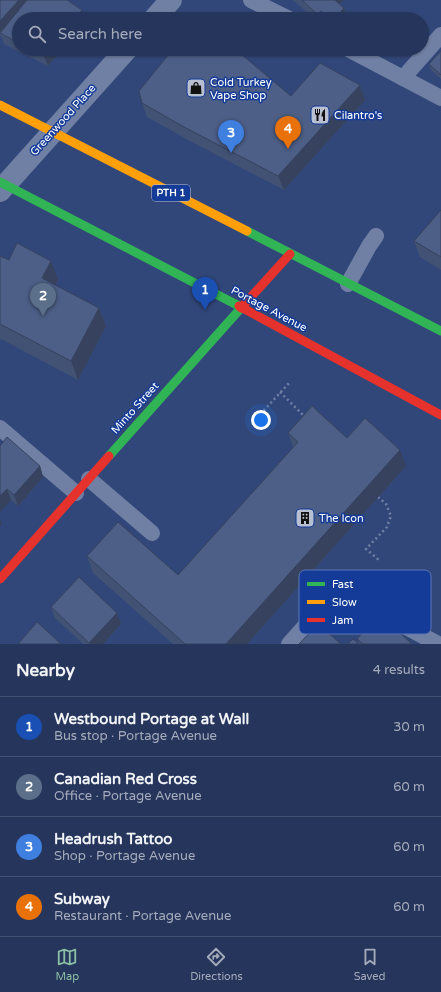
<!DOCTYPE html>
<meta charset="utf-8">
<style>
body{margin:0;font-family:"Varela Round",sans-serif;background:#2e3d61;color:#f1f3f6}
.you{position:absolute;left:261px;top:420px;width:14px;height:14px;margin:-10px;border:3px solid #fff;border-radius:50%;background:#1a73e8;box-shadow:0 0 0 6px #1a73e833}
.badge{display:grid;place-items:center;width:26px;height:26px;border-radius:50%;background:#8abfa5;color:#fff;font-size:13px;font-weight:700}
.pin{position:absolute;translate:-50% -33px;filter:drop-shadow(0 1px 2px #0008)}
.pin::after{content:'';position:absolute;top:21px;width:14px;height:12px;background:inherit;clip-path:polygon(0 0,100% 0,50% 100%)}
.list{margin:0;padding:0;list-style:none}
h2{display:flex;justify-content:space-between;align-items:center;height:52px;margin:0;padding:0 16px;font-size:17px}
h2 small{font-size:13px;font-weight:400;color:#a4abbb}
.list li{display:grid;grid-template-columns:26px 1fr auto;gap:12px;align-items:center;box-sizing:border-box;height:60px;padding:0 16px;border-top:1px solid #425071}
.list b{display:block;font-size:15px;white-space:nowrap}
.list p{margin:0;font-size:13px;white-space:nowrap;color:#a4abbb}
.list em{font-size:13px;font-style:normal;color:#a4abbb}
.icon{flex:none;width:22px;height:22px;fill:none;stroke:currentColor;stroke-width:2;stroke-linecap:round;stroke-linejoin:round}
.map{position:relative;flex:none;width:441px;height:644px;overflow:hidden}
.search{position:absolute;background:#26355b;box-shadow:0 1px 3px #0004;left:12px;right:12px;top:12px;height:44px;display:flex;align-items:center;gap:10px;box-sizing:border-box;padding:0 14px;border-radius:22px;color:#a4abbb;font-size:15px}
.sheet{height:292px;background:#26355b}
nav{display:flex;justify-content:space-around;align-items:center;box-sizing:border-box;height:56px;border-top:1px solid #425071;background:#26355b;font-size:11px;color:#a4abbb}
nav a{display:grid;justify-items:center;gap:2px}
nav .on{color:#8abfa5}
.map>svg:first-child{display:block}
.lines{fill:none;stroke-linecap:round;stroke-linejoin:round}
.path{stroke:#7080a4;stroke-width:2.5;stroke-dasharray:2 3;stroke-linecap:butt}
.lane{stroke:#7080a4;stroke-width:16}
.street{stroke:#7080a4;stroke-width:22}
.fast{stroke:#30b455;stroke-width:9}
.slow{stroke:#ff9f0a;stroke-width:9}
.jam{stroke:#e5322d;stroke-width:9}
.wall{fill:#425274}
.shaded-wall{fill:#36425e}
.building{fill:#4d5f87;stroke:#36425e}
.labels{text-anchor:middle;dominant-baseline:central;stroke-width:3;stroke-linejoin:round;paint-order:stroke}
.shield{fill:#143b97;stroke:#b8c4e0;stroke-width:1}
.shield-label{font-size:10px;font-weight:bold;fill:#fff}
.poi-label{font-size:11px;fill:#fff;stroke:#143b97;text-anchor:start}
.street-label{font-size:11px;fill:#fff;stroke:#143b97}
.key{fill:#143b97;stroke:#5a76b6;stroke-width:1}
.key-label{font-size:11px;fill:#fff}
</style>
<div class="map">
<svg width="441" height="644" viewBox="0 0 441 644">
<rect width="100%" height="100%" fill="#324779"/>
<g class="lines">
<g class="path">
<path d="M280,392L306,418"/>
<path d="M257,418L289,383"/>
<path d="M378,497L386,504L391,516L387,527L366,549L380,561"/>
</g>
<g class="lane">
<path d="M251,0L289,19"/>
<path d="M348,49L441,98"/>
<path d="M403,78L441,35"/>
<path d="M348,284L369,246L376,236"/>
<path d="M0,428L76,493"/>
<path d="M89,479L152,533"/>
<path d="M289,644L337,590L438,644"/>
</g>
<g class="street">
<path d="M154,19L171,0"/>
<path d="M0,191L127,49"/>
</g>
<g class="fast">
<path d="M0,182L239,306"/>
<path d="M247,231L441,331"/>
<path d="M109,456L241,308"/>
</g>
<path class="slow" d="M0,105L247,231"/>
<g class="jam">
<path d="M239,306L441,415"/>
<path d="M241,308L290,254"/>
<path d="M0,579L109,456"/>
</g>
</g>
<g class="wall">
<path d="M0,0L82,10L85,19H19V49H62L48,66L4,44L1,36H0Z"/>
<path d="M293,0H344L340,4L344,8L348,19H315Z"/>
<path d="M441,51V79L431,70L429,64Z"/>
<path d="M360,85L365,100L284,190L190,141L147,117L142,103L291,96Z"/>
<path d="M441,210V270L420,257L414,241Z"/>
<path d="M0,256L58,280L55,285L99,308L106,326L78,380L1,339L0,340Z"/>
<path d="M288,433L347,438L406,466L247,644H173L93,573L87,556L178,575L293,447Z"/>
<path d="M0,446L40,466L43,477L18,506L11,500L0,512Z"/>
<path d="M351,600L354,606L338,628L326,620L324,614Z"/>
<path d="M51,607L117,613L121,624L103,644H83L55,618Z"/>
<path d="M357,639L412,644H348H359Z"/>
</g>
<g class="shaded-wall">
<path d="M19,0H32L0,33V21Z"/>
<path d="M333,0H344L336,8Z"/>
<path d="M344,8L348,19H334Z"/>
<path d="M82,10L85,19H75Z"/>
<path d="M321,11L324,19H319L318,15Z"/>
<path d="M49,49H62L48,66L44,56Z"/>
<path d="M360,85L365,100L284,190L278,176Z"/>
<path d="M51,261L58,280L49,297L42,278Z"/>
<path d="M99,308L106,326L78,380L71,361Z"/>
<path d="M400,450L406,466L247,644H226Z"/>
<path d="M40,466L43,477L18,506L14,495Z"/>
<path d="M7,489L11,500L0,512V496Z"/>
<path d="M0,519L2,524L0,526Z"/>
<path d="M351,600L354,606L338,628L336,622Z"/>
<path d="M117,613L121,624L103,644H90L89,643Z"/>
</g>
<g class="building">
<path d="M0,0H19L0,21Z"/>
<path d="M27,0H67L82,10L75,19H19V43L0,33Z"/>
<path d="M302,0H335L344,8L334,19H330L321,11L318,15Z"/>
<path d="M31,49H49L44,56Z"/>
<path d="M173,49H235L291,96L320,63L360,85L278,176L184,127L142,103L139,91Z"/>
<path d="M441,51V75L429,64Z"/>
<path d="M441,210V257L414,241Z"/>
<path d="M17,243L51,261L42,278L99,308L71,361L0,324V256L9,260Z"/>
<path d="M312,406L347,438L365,418L400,450L226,644H185L87,556L118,522L178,575L298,442L288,433Z"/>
<path d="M7,437L40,466L14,495L7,489L0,496V446Z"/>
<path d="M79,577L117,613L89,643L51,607Z"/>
<path d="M379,614L412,644H363L357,639Z"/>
<path d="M37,622L61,644H18Z"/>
<path d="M318,624L341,644H299Z"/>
<path d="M353,639L359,644H348Z"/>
</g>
<defs>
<g id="shop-square" transform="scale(1)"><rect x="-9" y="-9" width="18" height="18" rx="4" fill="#b7bfd0" stroke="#143b97"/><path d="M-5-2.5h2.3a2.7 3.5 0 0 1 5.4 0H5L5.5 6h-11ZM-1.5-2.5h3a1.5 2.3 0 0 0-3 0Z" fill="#111"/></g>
<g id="restaurant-square" transform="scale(1)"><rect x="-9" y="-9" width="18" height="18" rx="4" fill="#b7bfd0" stroke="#143b97"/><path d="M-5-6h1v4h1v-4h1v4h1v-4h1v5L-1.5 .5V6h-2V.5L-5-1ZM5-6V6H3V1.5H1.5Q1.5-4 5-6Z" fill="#111"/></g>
<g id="building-square" transform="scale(1)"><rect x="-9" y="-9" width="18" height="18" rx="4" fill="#b7bfd0" stroke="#143b97"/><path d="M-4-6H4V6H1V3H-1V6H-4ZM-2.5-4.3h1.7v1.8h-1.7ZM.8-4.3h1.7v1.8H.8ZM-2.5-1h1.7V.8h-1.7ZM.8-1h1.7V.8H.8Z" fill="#111"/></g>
</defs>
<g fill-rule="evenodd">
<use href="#shop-square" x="196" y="88"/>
<use href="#restaurant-square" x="320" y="115"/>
<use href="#building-square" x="305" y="518"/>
</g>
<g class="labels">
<rect class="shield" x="152" y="185" width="38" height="16" rx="3"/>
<g class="shield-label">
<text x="171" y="193">PTH 1</text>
</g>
<g class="poi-label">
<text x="210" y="82">Cold Turkey<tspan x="210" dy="13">Vape Shop</tspan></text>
<text x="334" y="115">Cilantro's</text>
<text x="319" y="518">The Icon</text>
</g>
<g class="street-label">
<text transform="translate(63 120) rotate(-48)">Greenwood Place</text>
<text transform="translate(269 309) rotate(28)">Portage Avenue</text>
<text transform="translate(135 408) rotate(-48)">Minto Street</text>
</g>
</g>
<rect x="299" y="570" width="132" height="64" rx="6" class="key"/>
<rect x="307" y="582" width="18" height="4" fill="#30b455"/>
<rect x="307" y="600" width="18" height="4" fill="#ff9f0a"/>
<rect x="307" y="618" width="18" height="4" fill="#e5322d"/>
<g class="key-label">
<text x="332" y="588">Fast</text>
<text x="332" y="606">Slow</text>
<text x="332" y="624">Jam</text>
</g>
</svg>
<div class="you"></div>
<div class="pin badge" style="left:205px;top:310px;background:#1a4fb4">1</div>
<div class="pin badge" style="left:43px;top:316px;background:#5c6f8a">2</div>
<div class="pin badge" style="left:231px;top:153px;background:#3f7fe0">3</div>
<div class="pin badge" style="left:288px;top:149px;background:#e8710a">4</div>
<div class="search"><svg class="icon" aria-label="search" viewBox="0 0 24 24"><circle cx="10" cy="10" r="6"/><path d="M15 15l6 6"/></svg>Search here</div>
</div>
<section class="sheet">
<h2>Nearby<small>4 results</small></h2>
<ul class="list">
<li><span class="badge" style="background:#1a4fb4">1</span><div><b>Westbound Portage at Wall</b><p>Bus stop · Portage Avenue</p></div><em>30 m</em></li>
<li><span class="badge" style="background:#5c6f8a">2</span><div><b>Canadian Red Cross</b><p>Office · Portage Avenue</p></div><em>60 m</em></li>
<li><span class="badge" style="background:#3f7fe0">3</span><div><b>Headrush Tattoo</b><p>Shop · Portage Avenue</p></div><em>60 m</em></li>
<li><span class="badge" style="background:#e8710a">4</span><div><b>Subway</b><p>Restaurant · Portage Avenue</p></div><em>60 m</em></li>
</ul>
</section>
<nav>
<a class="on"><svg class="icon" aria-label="map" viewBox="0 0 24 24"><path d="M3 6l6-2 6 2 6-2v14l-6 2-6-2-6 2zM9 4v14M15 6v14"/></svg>Map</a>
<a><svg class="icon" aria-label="directions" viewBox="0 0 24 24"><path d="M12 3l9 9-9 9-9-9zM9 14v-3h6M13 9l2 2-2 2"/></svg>Directions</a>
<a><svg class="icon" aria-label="saved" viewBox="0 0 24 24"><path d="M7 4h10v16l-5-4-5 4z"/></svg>Saved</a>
</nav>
